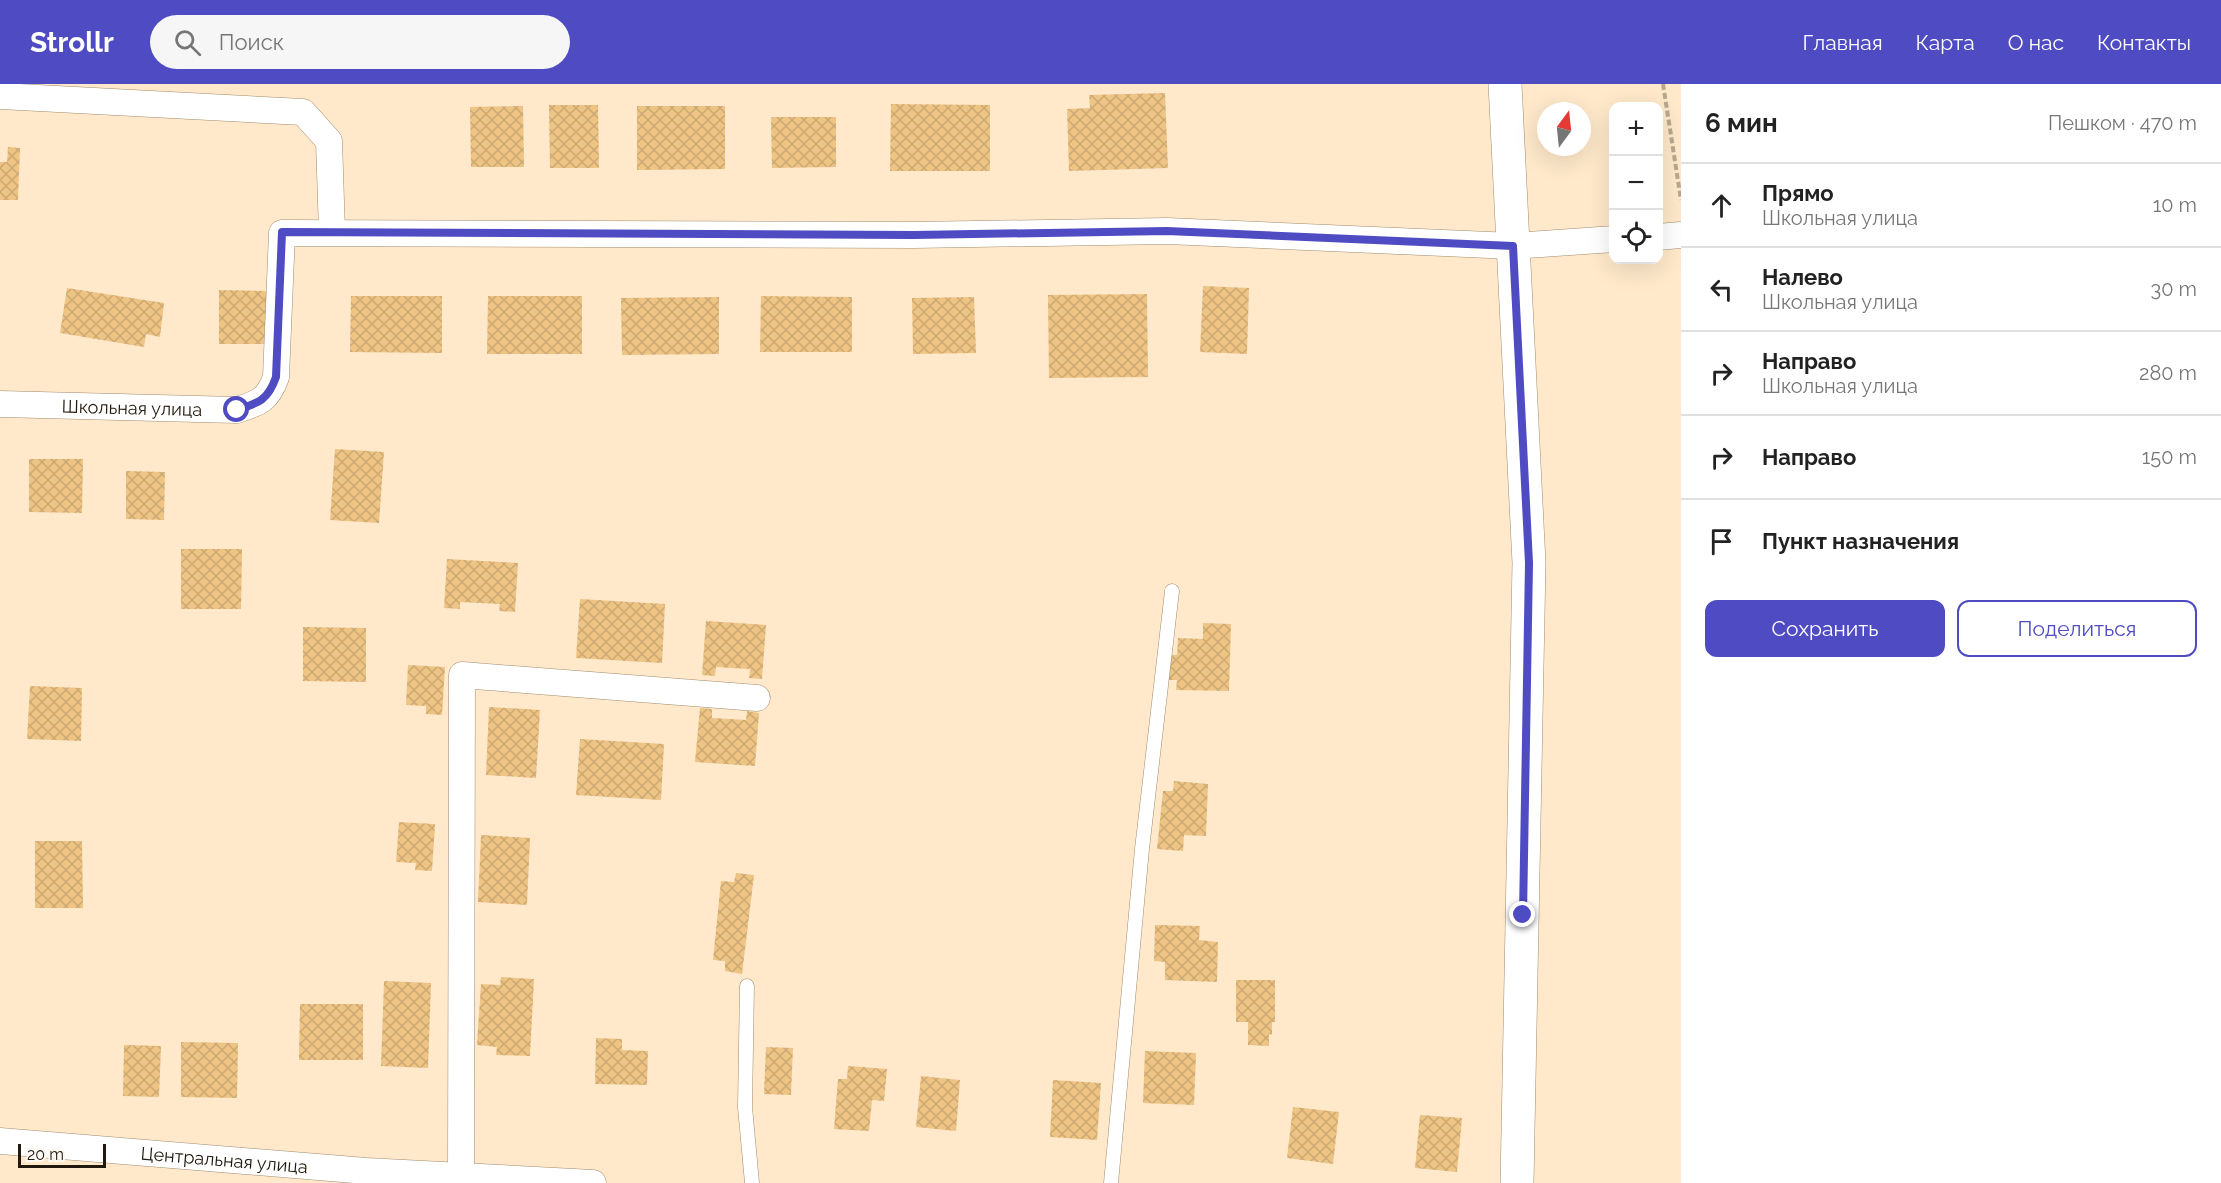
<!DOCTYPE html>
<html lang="ru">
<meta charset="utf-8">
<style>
body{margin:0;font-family:Raleway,sans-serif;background:#f6f6f6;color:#222}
.controls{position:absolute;right:18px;top:18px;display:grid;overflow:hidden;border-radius:12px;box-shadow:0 6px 24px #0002}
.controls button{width:54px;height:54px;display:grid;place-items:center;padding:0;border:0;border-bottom:2px solid #e0e0e0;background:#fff;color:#222;font:30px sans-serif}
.compass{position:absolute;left:1537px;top:18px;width:54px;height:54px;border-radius:50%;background:#fff;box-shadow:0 6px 24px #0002;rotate:15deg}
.scale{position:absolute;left:18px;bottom:15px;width:88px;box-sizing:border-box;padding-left:6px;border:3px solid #21190e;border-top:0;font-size:16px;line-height:21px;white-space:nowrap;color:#21190e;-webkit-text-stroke:4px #fdf9f3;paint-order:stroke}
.stop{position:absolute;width:18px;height:18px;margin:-14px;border:4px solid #4f4bc2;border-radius:50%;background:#fff}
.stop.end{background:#4f4bc2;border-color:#fff;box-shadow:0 2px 6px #0008}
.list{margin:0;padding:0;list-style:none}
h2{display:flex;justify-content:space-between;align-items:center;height:78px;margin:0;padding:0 24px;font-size:26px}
h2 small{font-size:20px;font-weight:400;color:#767676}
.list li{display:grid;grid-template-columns:39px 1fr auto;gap:18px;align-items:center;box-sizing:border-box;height:84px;padding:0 24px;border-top:2px solid #e0e0e0}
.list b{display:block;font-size:22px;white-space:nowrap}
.list p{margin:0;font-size:20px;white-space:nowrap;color:#767676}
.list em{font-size:20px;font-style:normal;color:#767676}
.actions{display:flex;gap:12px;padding:18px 24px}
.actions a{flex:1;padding:14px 0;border:2px solid #4f4bc2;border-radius:12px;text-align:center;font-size:21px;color:#4f4bc2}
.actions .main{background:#4f4bc2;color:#fff}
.icon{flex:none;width:33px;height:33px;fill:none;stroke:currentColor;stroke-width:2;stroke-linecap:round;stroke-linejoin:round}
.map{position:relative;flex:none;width:1681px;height:1099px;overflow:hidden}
header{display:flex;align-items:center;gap:36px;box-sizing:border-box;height:84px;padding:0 30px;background:#4f4bc2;color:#fff}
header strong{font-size:28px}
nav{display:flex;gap:33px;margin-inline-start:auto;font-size:21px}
.search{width:420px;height:54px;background:#f6f6f6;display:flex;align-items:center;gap:15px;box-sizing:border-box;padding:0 21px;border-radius:33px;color:#767676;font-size:22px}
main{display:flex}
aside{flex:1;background:#fff}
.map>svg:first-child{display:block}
.building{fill:url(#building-cross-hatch)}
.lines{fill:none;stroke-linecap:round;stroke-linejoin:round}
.lane-casing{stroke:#a08c6f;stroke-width:15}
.street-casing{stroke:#a08c6f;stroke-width:27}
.secondary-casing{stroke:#a08c6f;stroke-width:34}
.path{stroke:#b9a88f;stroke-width:4;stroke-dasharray:6 3;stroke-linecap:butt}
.lane{stroke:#fff;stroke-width:14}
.street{stroke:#fff;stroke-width:26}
.secondary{stroke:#fff;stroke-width:33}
.route{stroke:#4f4bc2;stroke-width:8}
.labels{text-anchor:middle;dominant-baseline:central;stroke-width:4.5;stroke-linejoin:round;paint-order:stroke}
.street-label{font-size:18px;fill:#21190e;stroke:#fdf9f3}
</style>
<header>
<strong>Strollr</strong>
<div class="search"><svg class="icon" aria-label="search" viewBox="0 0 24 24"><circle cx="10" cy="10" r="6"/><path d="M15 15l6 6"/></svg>Поиск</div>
<nav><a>Главная</a><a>Карта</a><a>О нас</a><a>Контакты</a></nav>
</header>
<main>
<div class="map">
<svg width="1681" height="1099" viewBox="0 0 1681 1099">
<defs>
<pattern id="building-cross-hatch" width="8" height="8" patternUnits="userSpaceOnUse" patternTransform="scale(1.5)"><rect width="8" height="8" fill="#eec485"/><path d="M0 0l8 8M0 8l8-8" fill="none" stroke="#cca872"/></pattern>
</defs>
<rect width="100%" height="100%" fill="#ffe9ca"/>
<g class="building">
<path d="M1165,9L1168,84L1069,87L1067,25L1090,24L1089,11Z"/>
<path d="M891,20L990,21V87H890Z"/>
<path d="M549,21H598L599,84H550Z"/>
<path d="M523,22L524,83H471L470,23Z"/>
<path d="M637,22H725V85L637,86Z"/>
<path d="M771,33H836V83L772,84Z"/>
<path d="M8,63L20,64L18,116H0V78H7Z"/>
<path d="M1203,202L1249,204L1247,270L1200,268Z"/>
<path d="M67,204L164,219L160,253L146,250L144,263L60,249Z"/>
<path d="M219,206L267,207L266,260H219Z"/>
<path d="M1147,210L1148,293L1049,294L1048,211Z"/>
<path d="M351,212H442V269L350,268Z"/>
<path d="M488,212H582V270H487Z"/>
<path d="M761,212L852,213V268H760Z"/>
<path d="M719,213V270L622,271L621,214Z"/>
<path d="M974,213L976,269L913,270L912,214Z"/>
<path d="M335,365L384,368L379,439L330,436Z"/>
<path d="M29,375H83L82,429L29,428Z"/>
<path d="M126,387L165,388L164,436L126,435Z"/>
<path d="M181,465H242L241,525H181Z"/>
<path d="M447,475L518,479L515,528L499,527L500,520L460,518V525L444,524Z"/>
<path d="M580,515L665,520L662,579L576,574Z"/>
<path d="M706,537L766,541L762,595L749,594L750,585L716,583L715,592L702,591Z"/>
<path d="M1203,539L1231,540L1229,607L1176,606L1177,596H1168L1169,571H1177L1178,554L1203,555Z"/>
<path d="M303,543L366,544V598L303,597Z"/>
<path d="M408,581L445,583L442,631L426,630V622L406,621Z"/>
<path d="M30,602L82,604L81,657L27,655Z"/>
<path d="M489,623L540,626L536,694L486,691Z"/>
<path d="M700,624L712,625V634L746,636L747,627L759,629L755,682L695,678Z"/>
<path d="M580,655L664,660L661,716L576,711Z"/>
<path d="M1174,697L1208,700L1206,752L1184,751L1183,767L1157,765L1163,707H1173Z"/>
<path d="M399,738L435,740L432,787L415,786L416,779L396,778Z"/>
<path d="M481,751L530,754L527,821L478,818Z"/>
<path d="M35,757H82L83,824H35Z"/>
<path d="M736,789L754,791L742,890L725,887V877L713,876L721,797L734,798Z"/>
<path d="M1155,841L1200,842L1199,856L1218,858L1217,898L1165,896V878L1154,877Z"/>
<path d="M501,893L534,895L530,972L496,971L497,963L477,961L481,900L500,901Z"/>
<path d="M1236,896H1275V938H1272V951L1269,950V962L1248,961V938H1236Z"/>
<path d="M384,897L431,899L428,984L381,982Z"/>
<path d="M300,920H363V976H299Z"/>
<path d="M596,954L622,955V966L648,967L647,1001L595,1000Z"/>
<path d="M181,958L238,959L237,1014L181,1013Z"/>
<path d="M124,961L161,962L159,1013L123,1012Z"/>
<path d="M766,963L793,964L791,1011L764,1010Z"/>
<path d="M1145,967L1196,969L1194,1021L1143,1019Z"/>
<path d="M848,982L887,985L884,1017L872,1016L869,1047L834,1045L838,995H847Z"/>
<path d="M921,992L960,996L956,1047L916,1043Z"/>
<path d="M1053,996L1101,999L1097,1056L1050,1053Z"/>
<path d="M1293,1023L1339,1028L1333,1080L1287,1074Z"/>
<path d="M1420,1031L1462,1034L1457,1088L1415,1084Z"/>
</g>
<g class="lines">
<g class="lane-casing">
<g id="lane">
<path d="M747,902L745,1023L752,1099"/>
<path d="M1111,1099L1142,765L1172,507"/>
</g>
</g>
<g class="street-casing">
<g id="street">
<path d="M0,12L303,28L329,57L332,148"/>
<path d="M1658,153L1681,151"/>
<path id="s1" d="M0,320L237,326C259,319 268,316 276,293L282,149L914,151L1167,147L1513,162L1614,155"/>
<path id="s2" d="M0,1057L366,1087L593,1099"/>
<path d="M461,1092L462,591L757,614"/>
</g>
</g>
<g class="secondary-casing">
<path id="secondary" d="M1505,0L1529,479L1517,1099"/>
</g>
<path class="path" d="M1663,0L1681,116"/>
<use href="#lane" class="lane"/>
<use href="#street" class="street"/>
<use href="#secondary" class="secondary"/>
</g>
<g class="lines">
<path class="route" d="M237,326C259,319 268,316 276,293L282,148L914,151L1167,147L1513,162L1529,479L1523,831"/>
</g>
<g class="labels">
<g class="street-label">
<text stroke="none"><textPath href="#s1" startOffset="132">Школьная улица</textPath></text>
<text stroke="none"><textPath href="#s2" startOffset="225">Центральная улица</textPath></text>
</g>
</g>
</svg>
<div class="controls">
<button>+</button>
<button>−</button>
<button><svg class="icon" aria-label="locate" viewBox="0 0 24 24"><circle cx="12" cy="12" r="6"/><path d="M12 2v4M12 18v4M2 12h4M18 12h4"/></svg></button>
</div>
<svg class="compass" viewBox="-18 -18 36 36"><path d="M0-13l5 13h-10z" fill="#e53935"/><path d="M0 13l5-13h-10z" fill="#767676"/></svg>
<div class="scale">20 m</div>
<div class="stop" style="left:237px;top:326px"></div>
<div class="stop end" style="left:1523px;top:831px"></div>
</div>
<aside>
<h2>6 мин<small>Пешком · 470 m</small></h2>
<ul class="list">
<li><svg class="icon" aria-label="ahead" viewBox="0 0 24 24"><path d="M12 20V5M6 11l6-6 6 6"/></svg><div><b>Прямо</b><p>Школьная улица</p></div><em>10 m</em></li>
<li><svg class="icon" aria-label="left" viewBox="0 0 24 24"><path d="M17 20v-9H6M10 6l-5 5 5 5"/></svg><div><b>Налево</b><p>Школьная улица</p></div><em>30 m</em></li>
<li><svg class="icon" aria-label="right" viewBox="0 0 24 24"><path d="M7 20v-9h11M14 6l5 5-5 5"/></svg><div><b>Направо</b><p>Школьная улица</p></div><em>280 m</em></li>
<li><svg class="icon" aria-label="right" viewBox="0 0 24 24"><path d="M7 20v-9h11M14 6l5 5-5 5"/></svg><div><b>Направо</b></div><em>150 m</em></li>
<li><svg class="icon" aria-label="arrive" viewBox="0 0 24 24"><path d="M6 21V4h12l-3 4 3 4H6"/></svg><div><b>Пункт назначения</b></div></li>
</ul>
<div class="actions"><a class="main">Сохранить</a><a>Поделиться</a></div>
</aside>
</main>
